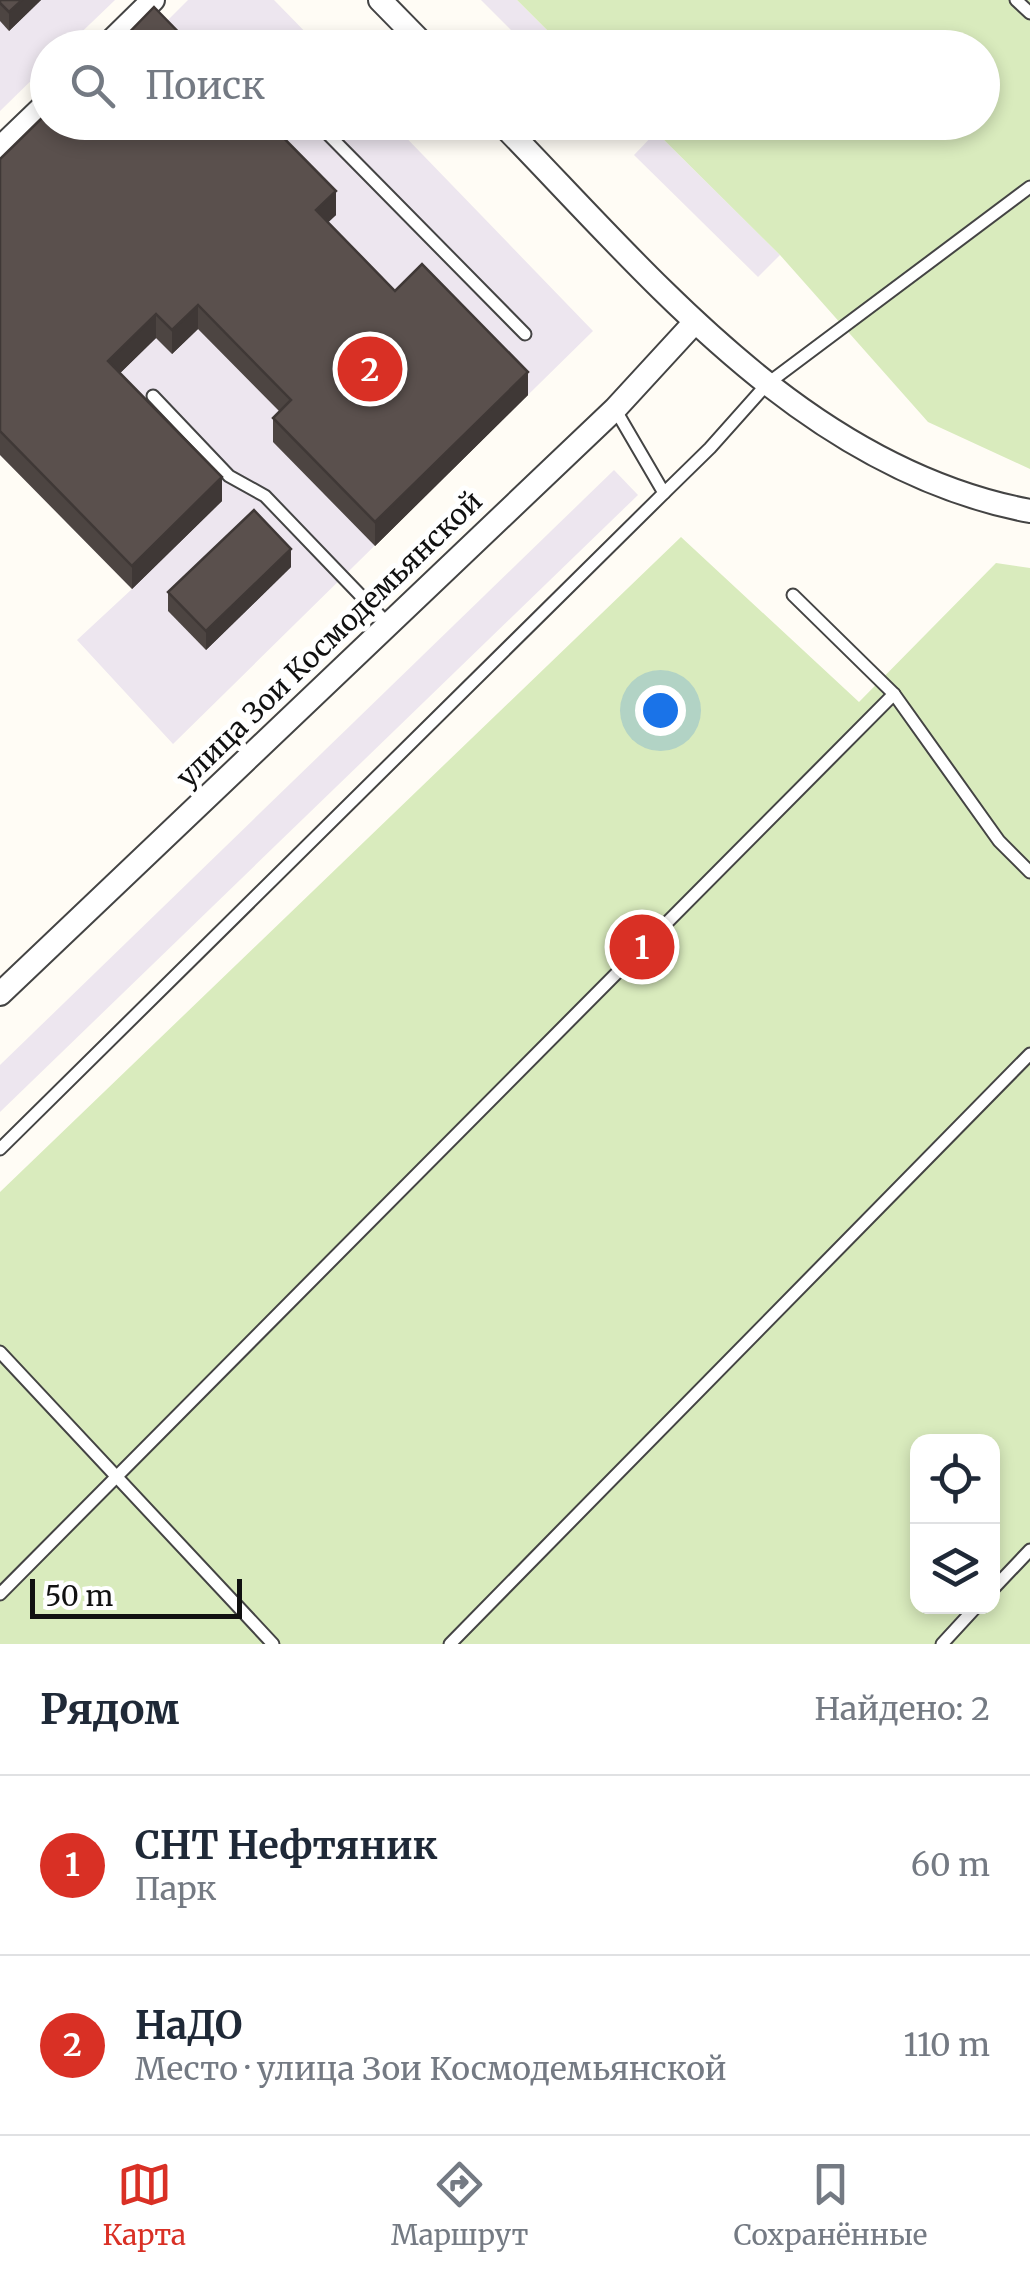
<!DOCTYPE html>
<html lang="ru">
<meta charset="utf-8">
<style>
body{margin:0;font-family:Merriweather,serif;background:#f2f2f3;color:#1f2937}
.controls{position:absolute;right:30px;bottom:30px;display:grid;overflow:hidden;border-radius:20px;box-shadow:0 5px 15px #0003}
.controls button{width:90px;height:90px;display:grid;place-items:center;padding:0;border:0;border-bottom:2px solid #e0e1e3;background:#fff;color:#1f2937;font:50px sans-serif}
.scale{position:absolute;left:30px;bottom:25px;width:212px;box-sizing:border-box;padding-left:10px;border:5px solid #111;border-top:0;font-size:28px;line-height:35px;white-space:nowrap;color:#111;-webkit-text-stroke:8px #fff;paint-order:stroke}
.you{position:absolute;left:660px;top:710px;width:35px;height:35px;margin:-25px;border:8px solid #fff;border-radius:50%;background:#1a73e8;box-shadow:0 0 0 15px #1a73e833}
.badge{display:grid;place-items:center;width:65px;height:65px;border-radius:50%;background:#d93025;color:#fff;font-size:32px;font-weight:700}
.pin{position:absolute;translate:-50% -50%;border:5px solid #fff;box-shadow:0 2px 10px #0006}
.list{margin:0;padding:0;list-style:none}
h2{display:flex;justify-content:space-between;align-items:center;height:130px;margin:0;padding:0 40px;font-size:42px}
h2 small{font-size:32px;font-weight:400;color:#747a83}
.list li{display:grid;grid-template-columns:65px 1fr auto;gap:30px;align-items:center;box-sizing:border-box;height:180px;padding:0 40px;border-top:2px solid #e0e1e3}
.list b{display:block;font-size:38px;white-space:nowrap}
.list p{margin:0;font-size:32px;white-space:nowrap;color:#747a83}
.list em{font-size:32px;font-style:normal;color:#747a83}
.icon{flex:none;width:55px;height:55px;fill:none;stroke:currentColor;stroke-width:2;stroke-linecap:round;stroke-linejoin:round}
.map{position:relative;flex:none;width:1030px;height:1644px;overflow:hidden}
.search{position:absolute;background:#fff;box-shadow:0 5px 15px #0003;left:30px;right:30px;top:30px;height:110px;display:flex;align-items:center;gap:25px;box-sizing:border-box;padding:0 35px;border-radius:55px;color:#747a83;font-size:38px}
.sheet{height:490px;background:#fff}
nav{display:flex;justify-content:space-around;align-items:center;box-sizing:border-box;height:140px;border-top:2px solid #e0e1e3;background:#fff;font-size:28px;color:#747a83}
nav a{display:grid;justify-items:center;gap:5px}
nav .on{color:#d93025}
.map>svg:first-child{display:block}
.industrial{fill:#ede6ef}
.green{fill:#d9ebbd;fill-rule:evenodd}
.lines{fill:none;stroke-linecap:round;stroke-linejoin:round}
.service-casing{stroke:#444;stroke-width:15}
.minor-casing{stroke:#444;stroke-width:26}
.service{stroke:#fff;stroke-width:11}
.minor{stroke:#fff;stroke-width:22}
.wall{fill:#4d4542}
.shaded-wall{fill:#3f3836}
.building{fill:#5a504d;stroke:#3f3836;stroke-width:2.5}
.labels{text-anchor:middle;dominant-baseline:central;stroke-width:10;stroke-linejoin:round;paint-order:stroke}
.street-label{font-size:28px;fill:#111;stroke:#fff}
</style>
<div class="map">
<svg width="1030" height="1644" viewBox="0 0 1030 1644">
<rect width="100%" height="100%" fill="#fffcf5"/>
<g class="industrial">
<path d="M0,0H115L66,47L48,48L47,65L0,111Z"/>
<path d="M188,0H274L320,47L140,48Z"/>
<path d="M481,0H517L564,47H528Z"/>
<path d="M62,123H392L593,331L173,744L77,640L132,589L0,455Z"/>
<path d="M656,132L780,255L758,277L634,155Z"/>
<path d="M614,470L638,495L0,1112V1065Z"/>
</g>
<g class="green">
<path d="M517,0H1030V469L928,422L780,255L656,132L639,123L982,122V48L564,47Z"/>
<path d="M681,537L859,702L996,563L1030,568V1644H0V1192ZM918,1442H992V1606H918Z"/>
</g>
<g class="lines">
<g class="service-casing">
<g id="service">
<path d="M1016,0L1030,13"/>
<path d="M395,48L411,31"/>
<path d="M316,122L525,334"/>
<path d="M153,396L229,476L265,496L388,624"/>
<path d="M664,493L710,448L767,384L1030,187"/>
<path d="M793,595L894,694L999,841L1030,872"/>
<path d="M0,1149L664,493L615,409"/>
<path d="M0,1352L273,1644"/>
<path d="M992,1590L1030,1550"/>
<path d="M0,1594L894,694"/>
<path d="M450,1644L1030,1054"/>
<path d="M942,1644L977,1606"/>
</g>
</g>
<g class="minor-casing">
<g id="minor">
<path d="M380,0L427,48"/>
<path d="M104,48L153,0"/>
<path d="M500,122C651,277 805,469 1030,511"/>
<path d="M0,148L48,102"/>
<path d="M0,994L615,409L695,322"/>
</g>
</g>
<use href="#service" class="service"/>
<use href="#minor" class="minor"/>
</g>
<g class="wall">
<path d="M0,0H41L9,31L0,21Z"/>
<path d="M0,159L336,215L328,222L395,291L528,395L375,546L273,442V418L280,412L198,329L172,354L156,338L120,373L222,501L132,589L0,455Z"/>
<path d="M291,567L206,650L168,611V592Z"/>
</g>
<g class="shaded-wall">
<path d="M22,0H41L9,31V12Z"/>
<path d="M336,191V215L316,234V210Z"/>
<path d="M198,305V329L172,354V330Z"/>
<path d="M156,314V338L108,385V361Z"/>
<path d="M528,372V395L375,546V522Z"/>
<path d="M222,477V501L132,589V566Z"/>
<path d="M291,549V567L206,650V631Z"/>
</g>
<g class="building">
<path d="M0,0H22L9,12L0,3Z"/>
<path d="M154,7L194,48H114Z"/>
<path d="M48,112V122H268L336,191L316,210L395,291L422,264L528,372L375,522L273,418L291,400L198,305L172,330L156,314L108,361L222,477L132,566L0,431V159Z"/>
<path d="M254,510L291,549L206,631L168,592Z"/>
</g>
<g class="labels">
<g class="street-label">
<text transform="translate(329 639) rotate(-44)">улица Зои Космодемьянской</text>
</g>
</g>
</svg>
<div class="controls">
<button><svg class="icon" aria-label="locate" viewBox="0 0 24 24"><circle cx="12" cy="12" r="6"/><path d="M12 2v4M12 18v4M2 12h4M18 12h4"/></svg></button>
<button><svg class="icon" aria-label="layers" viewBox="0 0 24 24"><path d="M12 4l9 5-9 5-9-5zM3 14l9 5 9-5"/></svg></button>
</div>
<div class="scale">50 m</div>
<div class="you"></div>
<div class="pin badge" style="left:642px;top:947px">1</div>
<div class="pin badge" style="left:370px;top:369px">2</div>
<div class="search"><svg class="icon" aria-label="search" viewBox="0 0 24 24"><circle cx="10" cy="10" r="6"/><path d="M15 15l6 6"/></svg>Поиск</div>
</div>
<section class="sheet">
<h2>Рядом<small>Найдено: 2</small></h2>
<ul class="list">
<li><span class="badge">1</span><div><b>СНТ Нефтяник</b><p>Парк</p></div><em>60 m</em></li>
<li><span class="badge">2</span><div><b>НаДО</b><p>Место · улица Зои Космодемьянской</p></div><em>110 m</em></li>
</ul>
</section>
<nav>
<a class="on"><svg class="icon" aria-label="map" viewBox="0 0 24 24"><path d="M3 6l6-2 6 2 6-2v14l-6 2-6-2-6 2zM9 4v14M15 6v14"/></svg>Карта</a>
<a><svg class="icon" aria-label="directions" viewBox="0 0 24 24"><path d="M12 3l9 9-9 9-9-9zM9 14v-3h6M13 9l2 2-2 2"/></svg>Маршрут</a>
<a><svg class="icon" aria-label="saved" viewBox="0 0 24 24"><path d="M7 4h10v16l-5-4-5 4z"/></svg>Сохранённые</a>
</nav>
